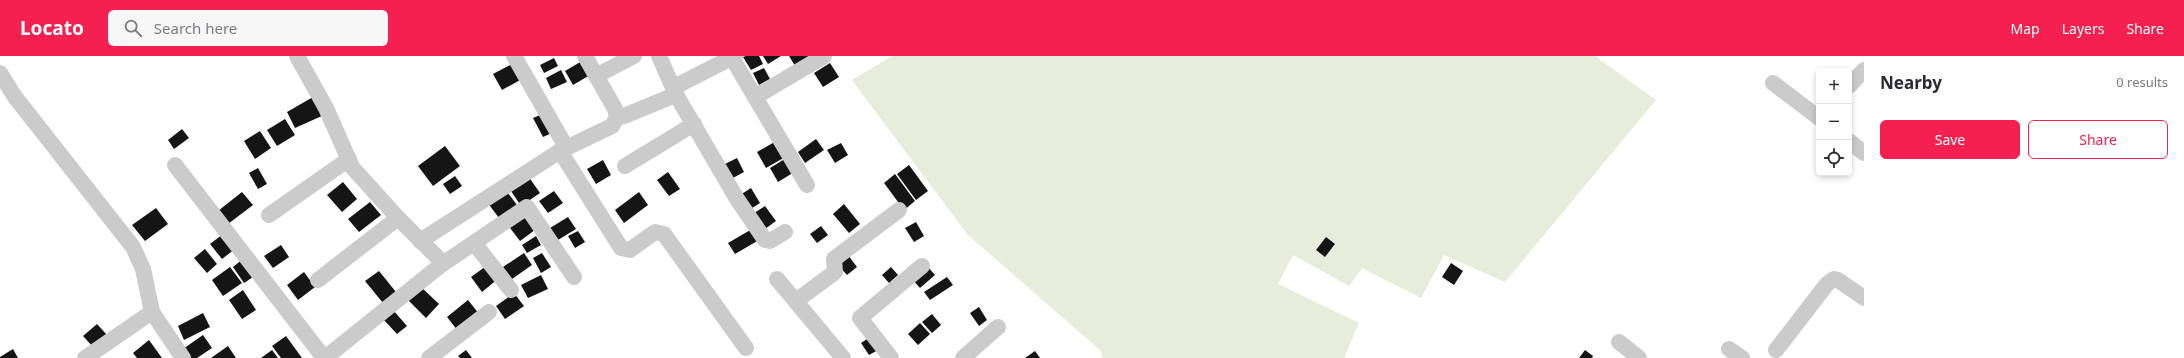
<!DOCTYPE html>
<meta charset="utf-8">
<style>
body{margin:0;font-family:"Noto Sans",sans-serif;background:#f7f7f7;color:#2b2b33}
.controls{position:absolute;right:12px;top:12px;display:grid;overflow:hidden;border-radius:6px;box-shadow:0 2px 6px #0003}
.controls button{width:36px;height:36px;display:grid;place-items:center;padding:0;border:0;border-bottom:1px solid #e1e1e2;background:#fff;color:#2b2b33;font:20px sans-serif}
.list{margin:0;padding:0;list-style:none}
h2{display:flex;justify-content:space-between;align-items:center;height:52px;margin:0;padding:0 16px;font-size:17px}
h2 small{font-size:13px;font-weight:400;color:#7c7c81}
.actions{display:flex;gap:8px;padding:12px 16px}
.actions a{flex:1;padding:9px 0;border:1px solid #f42150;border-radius:6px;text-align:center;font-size:14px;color:#f42150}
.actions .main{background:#f42150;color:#fff}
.icon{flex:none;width:22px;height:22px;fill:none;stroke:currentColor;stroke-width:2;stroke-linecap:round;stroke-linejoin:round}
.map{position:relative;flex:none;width:1864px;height:302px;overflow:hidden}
header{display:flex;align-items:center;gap:24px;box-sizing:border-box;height:56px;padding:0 20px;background:#f42150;color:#fff}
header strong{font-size:19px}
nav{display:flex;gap:22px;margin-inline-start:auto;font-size:14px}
.search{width:280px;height:36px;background:#f7f7f7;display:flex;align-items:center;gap:10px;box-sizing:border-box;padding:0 14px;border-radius:6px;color:#7c7c81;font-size:15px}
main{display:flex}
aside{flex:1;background:#fff}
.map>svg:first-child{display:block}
.green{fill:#e7edda}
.building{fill:#151515}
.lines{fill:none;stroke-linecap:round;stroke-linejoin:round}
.minor{stroke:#cbcbcb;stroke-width:16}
</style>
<header>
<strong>Locato</strong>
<div class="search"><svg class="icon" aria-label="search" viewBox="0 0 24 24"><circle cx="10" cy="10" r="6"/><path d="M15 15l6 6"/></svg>Search here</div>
<nav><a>Map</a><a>Layers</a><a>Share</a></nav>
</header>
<main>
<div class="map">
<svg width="1864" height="302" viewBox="0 0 1864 302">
<rect width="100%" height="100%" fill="#fff"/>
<path class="green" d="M892,0H1595L1656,44L1505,226L1444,199L1421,242L1362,212L1349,230L1293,199L1278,228L1359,267L1344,302H1103L1101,295L967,178L852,24Z"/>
<g class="building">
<path d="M746,0H759L763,8L751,14L743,1Z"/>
<path d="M763,0H781L768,8Z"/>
<path d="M789,0H820L797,13Z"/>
<path d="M554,2L558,10L544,17L540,9Z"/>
<path d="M582,5L590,19L573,29L565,15Z"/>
<path d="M514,7L522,23L502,34L493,18Z"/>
<path d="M830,7L839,21L823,31L814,17Z"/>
<path d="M764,12L770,23L759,29L753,17Z"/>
<path d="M561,14L567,26L551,33L546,22Z"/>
<path d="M313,41L324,59L295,72L287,56Z"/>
<path d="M545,57L554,76L543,81L533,62Z"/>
<path d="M285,63L295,79L277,90L267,74Z"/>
<path d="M182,73L189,82L174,93L168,84Z"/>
<path d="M260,75L271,92L255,103L244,85Z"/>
<path d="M816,83L824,94L805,107L798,96Z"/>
<path d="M778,84L787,100L766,112L757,96Z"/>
<path d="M841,87L848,99L835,107L827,94Z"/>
<path d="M445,90L460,110L433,130L418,110Z"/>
<path d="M788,101L796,115L778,126L770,112Z"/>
<path d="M737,102L744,116L731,123L723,109Z"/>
<path d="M603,104L611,119L596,128L587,113Z"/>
<path d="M909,109L928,135L916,144L897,118Z"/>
<path d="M258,112L267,128L258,133L249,117Z"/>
<path d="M668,116L680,133L669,140L657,124Z"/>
<path d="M526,117L540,137L521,150L507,129Z"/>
<path d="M895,118L915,145L904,154L884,127Z"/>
<path d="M455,120L462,130L450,138L443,128Z"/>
<path d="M343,126L357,143L342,156L327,139Z"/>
<path d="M751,132L760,147L749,154L740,139Z"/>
<path d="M505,133L517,149L499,162L487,146Z"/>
<path d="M554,135L563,147L548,157L539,145Z"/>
<path d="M242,136L253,149L228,168L218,155Z"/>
<path d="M639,136L648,149L624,167L615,154Z"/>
<path d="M370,146L381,159L359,176L348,163Z"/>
<path d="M844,148L860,168L849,177L833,158Z"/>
<path d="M765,150L776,165L765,173L754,157Z"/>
<path d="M156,152L168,168L145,185L132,169Z"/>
<path d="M526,154L539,171L520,185L507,168Z"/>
<path d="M568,161L576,173L558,184L550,172Z"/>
<path d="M916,166L924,180L914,186L905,172Z"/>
<path d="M821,170L828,179L817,187L810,178Z"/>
<path d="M752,173L759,184L735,198L728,187Z"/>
<path d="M578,175L585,186L575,192L568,180Z"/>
<path d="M223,178L235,193L222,203L210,188Z"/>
<path d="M536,180L541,189L527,197L522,189Z"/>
<path d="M1326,181L1335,188L1325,201L1316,194Z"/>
<path d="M281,189L289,201L273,212L264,200Z"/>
<path d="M205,193L217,208L207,217L194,202Z"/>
<path d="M524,197L532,209L512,223L503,211Z"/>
<path d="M542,197L551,211L541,217L533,202Z"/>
<path d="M848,199L857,211L847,219L837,208Z"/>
<path d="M244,202L256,219L244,227L233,211Z"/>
<path d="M1451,207L1463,215L1454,229L1442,221Z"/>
<path d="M489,208L499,222L482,236L471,221Z"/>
<path d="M927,210L935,219L920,232L912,223Z"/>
<path d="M230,211L242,227L223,240L212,224Z"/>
<path d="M891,211L898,219L889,227L882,219Z"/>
<path d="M379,215L396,236L383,247L365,225Z"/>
<path d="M304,216L315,231L298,244L287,229Z"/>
<path d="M541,219L548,233L528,242L521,229Z"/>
<path d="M947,221L953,229L930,244L924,236Z"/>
<path d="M421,231L439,248L426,262L408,244Z"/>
<path d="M243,234L256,254L242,263L229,244Z"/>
<path d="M514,237L524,250L505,263L496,250Z"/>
<path d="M468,244L480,259L458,275L447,261Z"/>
<path d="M979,251L987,264L979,270L970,257Z"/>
<path d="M393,254L407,270L397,278L383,263Z"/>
<path d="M203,257L210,271L184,284L178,270Z"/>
<path d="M932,258L941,269L932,277L922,266Z"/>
<path d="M920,267L930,278L918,289L908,278Z"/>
<path d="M97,268L107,279L93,291L83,280Z"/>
<path d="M203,279L212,292L197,302H189L183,293Z"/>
<path d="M286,280L302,302H281L272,290Z"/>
<path d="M870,281L878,294L869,299L861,287Z"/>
<path d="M149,284L162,302H137L133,297Z"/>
<path d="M228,290L236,302H211Z"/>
<path d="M13,293L18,302H0V301Z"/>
<path d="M272,294L278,302H261Z"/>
<path d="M466,294L472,302H460L458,300Z"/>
<path d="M1585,294L1593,300L1592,302H1579Z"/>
<path d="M1035,295L1040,302H1025Z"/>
</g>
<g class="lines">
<g class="minor">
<path d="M297,0L326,52L352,111L398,162L442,206L441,209L325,302"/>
<path d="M514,0L566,91"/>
<path d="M659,0L674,34"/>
<path d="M732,2L807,129"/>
<path d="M0,17L15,41L133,191L143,213L152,256L183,302"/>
<path d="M596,20L634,0"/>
<path d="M1773,27L1819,62"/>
<path d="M1849,30L1864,14"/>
<path d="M672,39L680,28L735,0"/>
<path d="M755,41L824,0"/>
<path d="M617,61L624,60L675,39L678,42L737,143L765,184L770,185L785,176"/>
<path d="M1849,85L1864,97"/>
<path d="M560,95L621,192L630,194L655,176L664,178L746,292"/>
<path d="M175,109L324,302"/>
<path d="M625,110L694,68"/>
<path d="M269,159L349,103"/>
<path d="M420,185L560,95L612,70L617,61L615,53L585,0"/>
<path d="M474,187L511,234"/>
<path d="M441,209L527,151L574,221"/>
<path d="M777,223L843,302"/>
<path d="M318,224L398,162"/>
<path d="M796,245L835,216L834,203L899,154"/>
<path d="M1619,286L1639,302"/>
<path d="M1729,293L1742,302"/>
<path d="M1776,294L1827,228L1834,223L1838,224L1864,242"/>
<path d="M85,302L152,256"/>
<path d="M429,302L489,256"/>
<path d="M891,302L860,262L922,210"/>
<path d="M963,302L998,271"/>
</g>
</g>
</svg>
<div class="controls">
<button>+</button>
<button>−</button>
<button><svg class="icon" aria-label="locate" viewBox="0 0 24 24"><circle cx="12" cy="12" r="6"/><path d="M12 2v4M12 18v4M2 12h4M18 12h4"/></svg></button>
</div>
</div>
<aside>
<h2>Nearby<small>0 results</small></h2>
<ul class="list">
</ul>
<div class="actions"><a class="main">Save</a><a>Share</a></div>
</aside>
</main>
